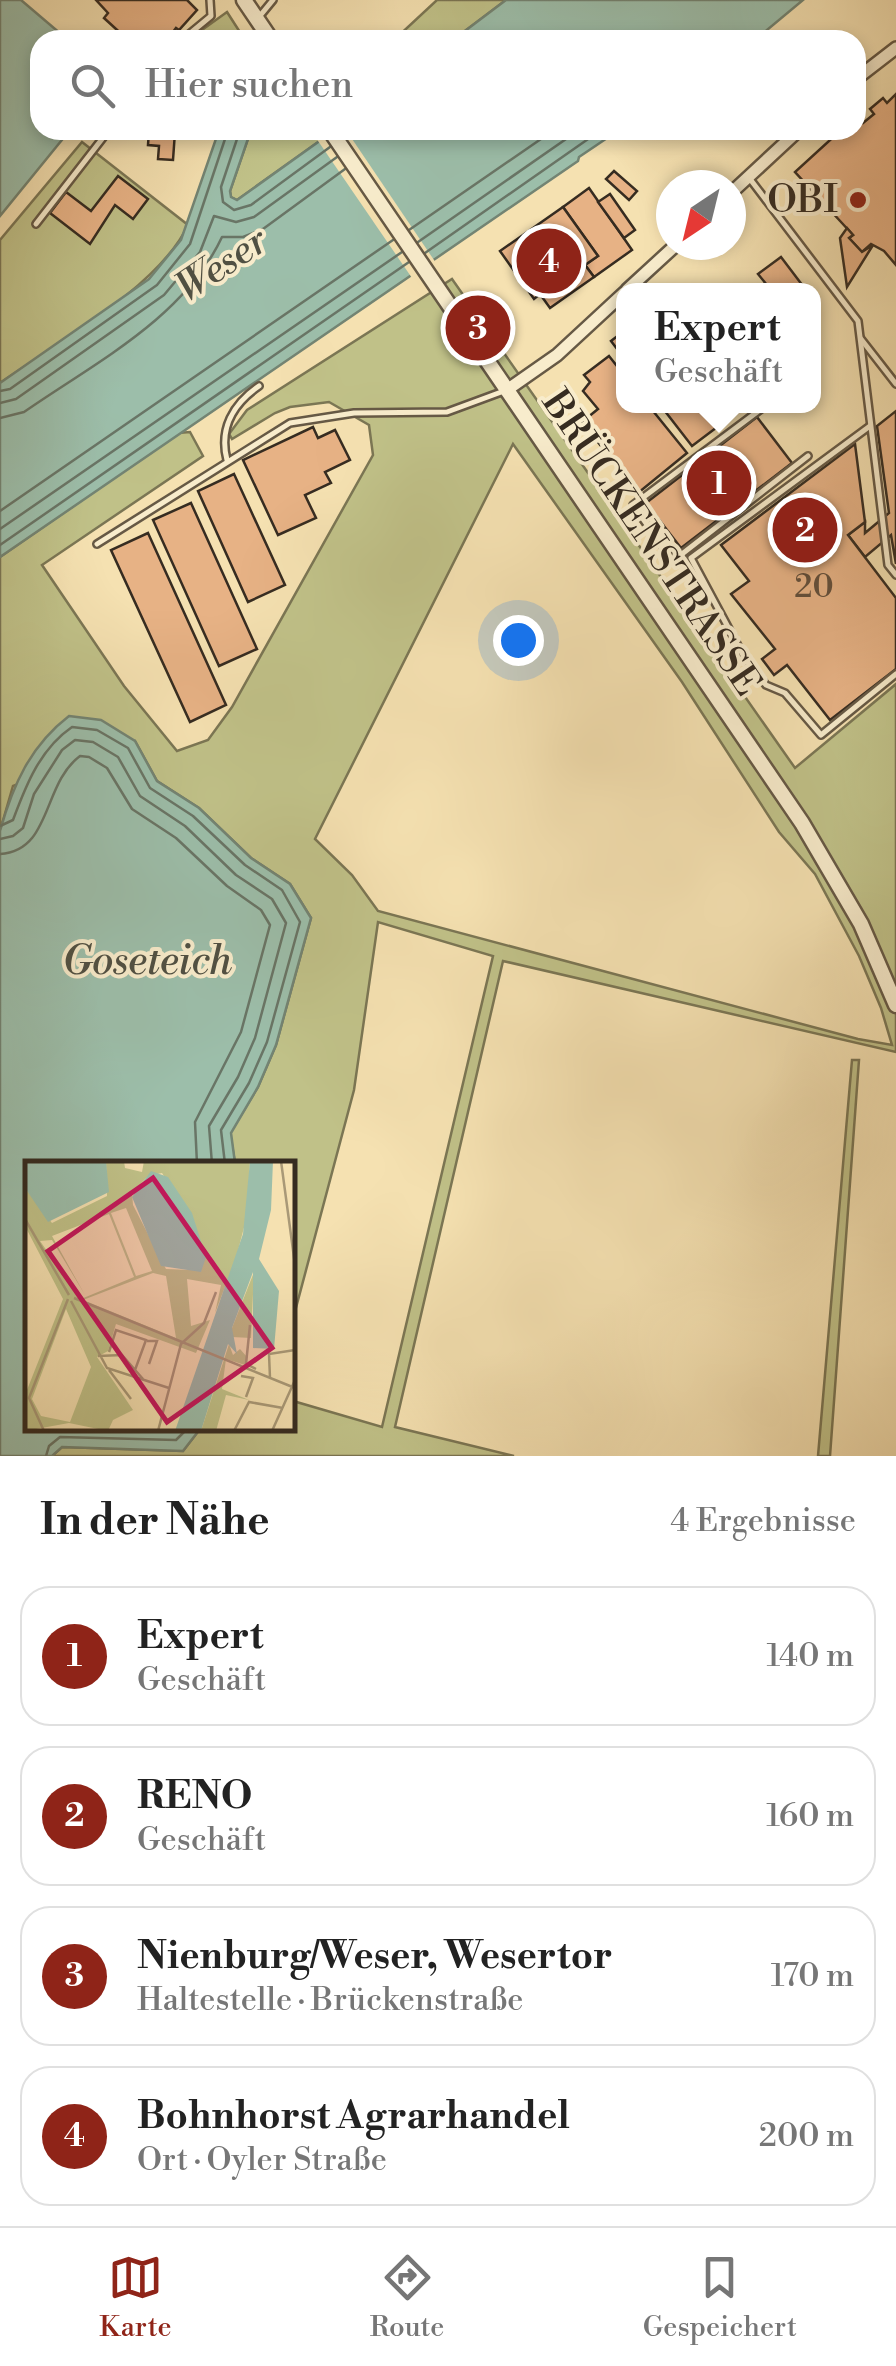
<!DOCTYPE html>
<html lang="de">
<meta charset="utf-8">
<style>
body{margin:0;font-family:"Libre Bodoni",serif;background:#f2f2f2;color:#222}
.compass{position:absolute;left:656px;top:170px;width:90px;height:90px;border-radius:50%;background:#fff;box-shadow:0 5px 15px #0003;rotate:215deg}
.you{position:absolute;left:518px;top:640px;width:35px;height:35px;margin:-25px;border:8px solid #fff;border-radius:50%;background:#1a73e8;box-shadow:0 0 0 15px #1a73e833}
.badge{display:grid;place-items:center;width:65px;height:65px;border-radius:50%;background:#8f2418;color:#fff;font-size:32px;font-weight:700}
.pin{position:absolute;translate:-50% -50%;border:5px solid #fff;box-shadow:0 2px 10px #0006}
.popup{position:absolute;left:616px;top:283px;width:205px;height:130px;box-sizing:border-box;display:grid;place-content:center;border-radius:20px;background:#fff;filter:drop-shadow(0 2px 8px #0005);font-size:32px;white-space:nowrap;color:#767676}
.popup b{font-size:38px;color:#222}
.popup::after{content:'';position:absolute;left:50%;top:100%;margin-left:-20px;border:20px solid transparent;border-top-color:#fff}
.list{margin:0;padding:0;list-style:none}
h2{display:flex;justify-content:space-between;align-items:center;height:130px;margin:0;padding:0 40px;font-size:42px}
h2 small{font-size:32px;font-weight:400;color:#767676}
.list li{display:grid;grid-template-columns:65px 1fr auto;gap:30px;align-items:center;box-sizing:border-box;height:140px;margin:0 20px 20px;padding:0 20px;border:2px solid #e0e0e0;border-radius:30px}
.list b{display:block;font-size:38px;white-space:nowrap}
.list p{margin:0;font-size:32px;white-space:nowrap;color:#767676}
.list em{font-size:32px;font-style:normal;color:#767676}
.icon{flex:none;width:55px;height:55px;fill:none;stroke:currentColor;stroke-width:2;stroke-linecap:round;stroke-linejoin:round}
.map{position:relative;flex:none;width:896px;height:1456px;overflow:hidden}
.search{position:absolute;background:#fff;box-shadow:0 5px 15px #0003;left:30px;right:30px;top:30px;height:110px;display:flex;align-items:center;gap:25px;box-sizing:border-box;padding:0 35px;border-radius:30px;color:#767676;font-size:38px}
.sheet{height:770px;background:#fff}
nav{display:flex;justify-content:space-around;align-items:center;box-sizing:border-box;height:140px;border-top:2px solid #e0e0e0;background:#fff;font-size:28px;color:#767676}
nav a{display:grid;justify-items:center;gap:5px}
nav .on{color:#8f2418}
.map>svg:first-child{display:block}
.green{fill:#c0c188;stroke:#7b7654;stroke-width:2.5;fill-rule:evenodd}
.water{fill:#9cbeaa;stroke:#738473;stroke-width:2.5}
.pier{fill:#f5e1b1}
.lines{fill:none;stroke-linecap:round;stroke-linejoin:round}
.shore{stroke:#697566;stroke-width:2.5}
.building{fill:#e7b285;stroke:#362c21;stroke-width:2.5}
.service-casing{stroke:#665945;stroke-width:10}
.minor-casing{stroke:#665945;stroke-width:16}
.tertiary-casing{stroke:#665945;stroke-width:19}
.service{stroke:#f8eccc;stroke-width:5}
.minor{stroke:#f8eccc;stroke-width:11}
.tertiary{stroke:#f8eccc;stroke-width:14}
.poi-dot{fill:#8f2418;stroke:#f8eccc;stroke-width:4}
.labels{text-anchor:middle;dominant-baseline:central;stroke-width:8;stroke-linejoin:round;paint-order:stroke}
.number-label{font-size:32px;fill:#624e3a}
.poi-label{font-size:38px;fill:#362c21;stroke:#f8eccc;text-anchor:end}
.street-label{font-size:38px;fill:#362c21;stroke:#f8eccc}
.water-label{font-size:40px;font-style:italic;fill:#505043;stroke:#f8eccc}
.inset-road{fill:none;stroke:#a99977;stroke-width:2.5}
.view{fill:#c2185b;fill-opacity:0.15;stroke:#c2185b;stroke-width:5}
.inset-edge{fill:none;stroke:#362c21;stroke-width:5}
</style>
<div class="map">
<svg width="896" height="1456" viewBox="0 0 896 1456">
<rect width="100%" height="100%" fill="#f5e1b1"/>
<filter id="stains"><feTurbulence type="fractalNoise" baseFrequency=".002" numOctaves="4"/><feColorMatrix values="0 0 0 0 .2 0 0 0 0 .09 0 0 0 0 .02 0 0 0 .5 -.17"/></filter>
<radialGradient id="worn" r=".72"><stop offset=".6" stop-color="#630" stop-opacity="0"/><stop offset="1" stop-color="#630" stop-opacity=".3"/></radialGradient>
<g class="green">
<path d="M437,0H506L453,40H394Z"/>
<path d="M227,12L245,40H188Z"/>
<path d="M251,130H335L237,200L231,197L230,191Z"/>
<path d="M82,142L188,225C160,286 56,344 0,383V240Z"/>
<path d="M452,279L795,768L896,684V1052L503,961L395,1427L514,1456H52L62,1447L183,1451L200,1429L292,1428L293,1401L382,1427L493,956L378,922L354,1090L293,1319L292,1164L235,1163L230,1133L258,1087L276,1045L311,918L290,884L251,858L199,808L157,781L135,741L13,786L0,831V557L178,433L190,432L203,456L42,565L124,686L177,751L208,740L232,707L373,455L369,425L329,402L290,407L275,413L232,439L229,434L247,410ZM513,444L682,682L779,832L815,874L859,956L881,1008L892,1045L858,1039L378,911L352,875L315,839Z"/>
<path d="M852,1060H859L830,1456H818Z"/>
</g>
<g class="water">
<path d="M0,0H21L68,40H40V130H70L0,216Z"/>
<path d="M506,0H803L755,40H453Z"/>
<path d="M219,130H251L230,191L231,197L237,200L335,130H619L579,157L578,161L0,557V383L149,279L181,240Z"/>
<path d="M69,716L101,720L135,741L157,781L199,808L251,858L290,884L311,918L276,1045L258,1087L231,1133L235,1163L28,1164V1428L200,1429L183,1451L62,1447L52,1456H0V831C13,785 30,746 69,716Z"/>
</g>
<path class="pier" d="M327,130H346L436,263L412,278L316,138Z"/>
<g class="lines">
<g class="shore">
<path d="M240,130L221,187L223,202L234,210L251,205L330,147"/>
<path d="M409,230L554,130"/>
<path d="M418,242L579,130"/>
<path d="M425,253L601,130"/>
<path d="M0,391L10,389L157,285L190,244L228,130"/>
<path d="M0,403L16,399L164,295L200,252L214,216L236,222L254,217L337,157"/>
<path d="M0,418L24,412C96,362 184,318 222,237H243L263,229L345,169"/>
<path d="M0,511L393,240"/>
<path d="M0,529L402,252"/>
<path d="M0,545L409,262"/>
<path d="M0,826L13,820C26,785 40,749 72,727L97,730L128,748L150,788L193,816L245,865L282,890L300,922L267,1042L249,1083L221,1130L225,1164"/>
<path d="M0,839L13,836L23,828L34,794L62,750L75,740L93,742L118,757L140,796L185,826L236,875L272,899L286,923L255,1038L238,1077L209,1126L212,1164"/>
<path d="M0,854C52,851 42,784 80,756L89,757L107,768L132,809L176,838L227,886L261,910L270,925L241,1032L195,1122L197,1164"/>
<path d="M46,1456L49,1446L60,1437L176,1440L188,1428"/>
</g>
</g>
<g class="building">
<path d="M96,0H187L197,10L179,30L176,28L167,40H128L104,18L108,13Z"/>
<path d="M896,94V265L884,251L871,244L862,252L849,238L853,235L795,172L841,130H856L857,116L863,123L874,114L870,109L883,98L887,103Z"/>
<path d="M149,130L175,132L173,160L158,159L159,146L148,145Z"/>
<path d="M614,171L637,191L629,200L606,179Z"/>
<path d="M118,176L148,199L133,219L115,205L90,244L50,213L66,192L91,211Z"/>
<path d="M589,188L632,250L594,277L585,265L598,256L563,207Z"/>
<path d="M610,194L635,230L624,238L598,202Z"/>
<path d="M563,207L598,256L585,265L594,277L550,308L540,294L534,299L500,251Z"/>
<path d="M847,228L853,235L849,238L862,252L873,245L847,287L840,238Z"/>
<path d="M781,257L806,290H771L758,274Z"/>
<path d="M624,331V358L611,341Z"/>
<path d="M609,356L624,375V406H649L687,453L638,493L582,422L598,409L583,391L590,382L584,375Z"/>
<path d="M661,406H745L692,446Z"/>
<path d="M896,411V564L891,535L865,557L848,535L865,522V533L889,513L877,426Z"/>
<path d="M757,417L792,463L681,548L646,503Z"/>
<path d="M313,427L318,438L335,430L350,460L325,472L331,483L305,495L316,518L278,535L243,460Z"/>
<path d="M855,444L865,522L848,535L896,598V669L830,720L787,665L774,675L762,659L775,649L731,594L749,581L721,545Z"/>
<path d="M234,474L285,585L248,602L198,491Z"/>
<path d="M191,503L257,649L219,666L153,520Z"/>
<path d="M646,503L663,525L658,529L641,507Z"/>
<path d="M148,533L226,705L190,722L111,550Z"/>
</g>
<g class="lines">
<g class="service-casing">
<g id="service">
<path d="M259,17L273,0"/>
<path d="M182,40L211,16L210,0"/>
<path d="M750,179L858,321L888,565L896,575"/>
<path d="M36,224L109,130"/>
<path d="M861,339L896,384"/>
<path d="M765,406L633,505L673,561L808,456"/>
<path d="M870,426L691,558L743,655L766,685L785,693L821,735L896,674"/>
<path d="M227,460C219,429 233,404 259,386"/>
<path d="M97,544L290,423L354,413L447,412L504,391"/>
</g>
</g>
<g class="minor-casing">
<g id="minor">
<path d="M856,79L896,48"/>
<path d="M731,193L799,130"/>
<path d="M627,290L676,245"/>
<path d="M507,390L557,355L624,293"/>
</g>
</g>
<g class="tertiary-casing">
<g id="tertiary">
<path d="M244,0L271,40"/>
<path d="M330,130L802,823L861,924L896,1005"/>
</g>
</g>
<use href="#service" class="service"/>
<use href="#minor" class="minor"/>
<use href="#tertiary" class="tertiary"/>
</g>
<circle class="poi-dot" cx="858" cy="200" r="10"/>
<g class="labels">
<g class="number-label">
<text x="814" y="587">20</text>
</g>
<g class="poi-label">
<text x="838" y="200">OBI</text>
</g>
<g class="street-label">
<text transform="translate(651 543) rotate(56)">BRÜCKENSTRASSE</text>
</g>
<g class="water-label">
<text transform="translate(222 265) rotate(-34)">Weser</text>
<text x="147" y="962">Goseteich</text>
</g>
</g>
<g transform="translate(25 1161)">
<rect width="270" height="270" fill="#f5e1b1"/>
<path d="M81,0H99L100,7L117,11L119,0H225L222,55L211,97L190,152L196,124L162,118L166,165L185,159L171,192L91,163L83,190L72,196L108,249L88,259L83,270L44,262L0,270V234L38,138L0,65V27L27,62L82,35ZM137,12L166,57L165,109L141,108L108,44L107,32L123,15ZM101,47L127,110L111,115L86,52ZM84,53L109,116L56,138L15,80L27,79L60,134L27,75ZM128,112L141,115L151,177L58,139ZM41,148L66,206L45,261L16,255L7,238ZM229,111L226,177L207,176V167ZM204,183L208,194L215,188L222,196L220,204L201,198L197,228L224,239L201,234L191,270H176Z" fill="#c0c188" fill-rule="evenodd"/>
<path d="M0,0H81L84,31L23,61L0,27ZM225,0H248L246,49L234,98L254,130L249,188L228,187V111L207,167L212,193L203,183L176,270H150L218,73ZM126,10L143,16L167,52L181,96L176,111L136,105L107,36Z" fill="#9cbeaa"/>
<path class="inset-road" d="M256,0L270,104M0,58L44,134M49,137L270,227M46,140L82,207L144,227M225,164L221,203L231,208M122,180H132L124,203M84,191L91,169L121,179L110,209M73,195L97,194L118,218M84,209L106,238M216,215L228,217L221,236M245,217L244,193L270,189M19,270L4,237L43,138M133,270L156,183L179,162L191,131M209,270L224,241L258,247M247,270L270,219"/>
<path class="view" d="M128,17L247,187L142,261L23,90Z"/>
<rect width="270" height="270" class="inset-edge"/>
</g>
<rect width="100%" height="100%" filter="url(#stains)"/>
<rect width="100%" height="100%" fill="url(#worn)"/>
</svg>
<svg class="compass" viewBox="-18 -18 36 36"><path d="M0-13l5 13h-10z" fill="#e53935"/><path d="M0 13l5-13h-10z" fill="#767676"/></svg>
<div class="you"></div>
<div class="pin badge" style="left:719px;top:483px">1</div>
<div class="popup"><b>Expert</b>Geschäft</div>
<div class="pin badge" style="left:805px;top:530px">2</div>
<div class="pin badge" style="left:478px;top:328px">3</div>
<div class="pin badge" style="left:549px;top:261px">4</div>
<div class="search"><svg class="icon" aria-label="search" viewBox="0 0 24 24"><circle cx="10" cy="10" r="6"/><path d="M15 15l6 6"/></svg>Hier suchen</div>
</div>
<section class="sheet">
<h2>In der Nähe<small>4 Ergebnisse</small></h2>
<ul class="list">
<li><span class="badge">1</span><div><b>Expert</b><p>Geschäft</p></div><em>140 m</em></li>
<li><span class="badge">2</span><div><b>RENO</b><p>Geschäft</p></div><em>160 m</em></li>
<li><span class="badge">3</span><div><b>Nienburg/Weser, Wesertor</b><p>Haltestelle · Brückenstraße</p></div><em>170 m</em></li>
<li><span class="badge">4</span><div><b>Bohnhorst Agrarhandel</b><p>Ort · Oyler Straße</p></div><em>200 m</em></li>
</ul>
</section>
<nav>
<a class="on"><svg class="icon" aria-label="map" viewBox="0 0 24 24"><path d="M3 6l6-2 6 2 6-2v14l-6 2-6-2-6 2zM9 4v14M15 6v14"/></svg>Karte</a>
<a><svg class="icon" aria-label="directions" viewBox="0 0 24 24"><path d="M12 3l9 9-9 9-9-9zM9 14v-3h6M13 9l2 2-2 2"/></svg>Route</a>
<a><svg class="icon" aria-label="saved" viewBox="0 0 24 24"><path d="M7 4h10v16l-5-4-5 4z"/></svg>Gespeichert</a>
</nav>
